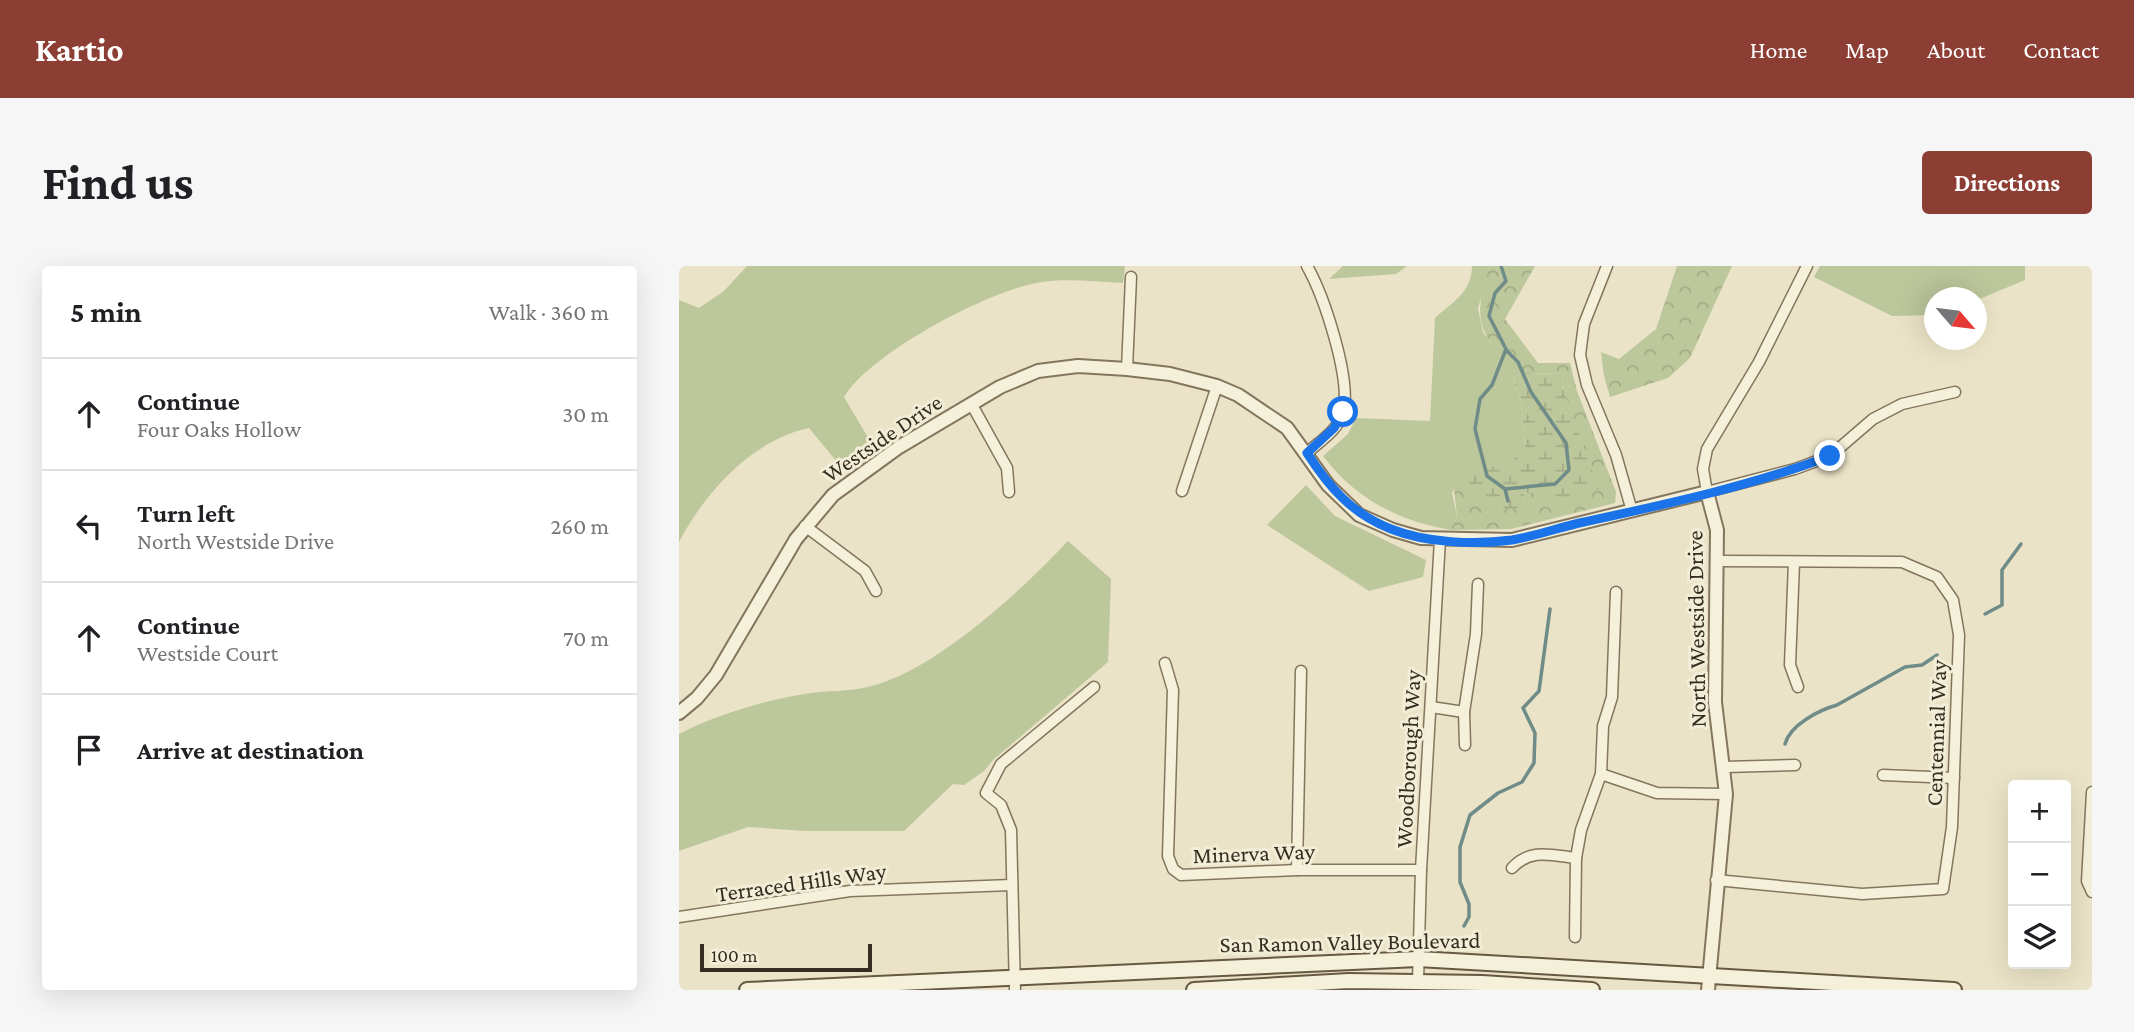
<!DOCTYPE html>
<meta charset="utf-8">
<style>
body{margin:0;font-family:"Crimson Pro",serif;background:#f6f6f6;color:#202124}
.controls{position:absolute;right:21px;bottom:21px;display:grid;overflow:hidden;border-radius:7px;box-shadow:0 7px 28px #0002}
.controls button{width:63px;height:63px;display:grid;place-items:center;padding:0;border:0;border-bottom:2px solid #e0e0e0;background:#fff;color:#202124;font:35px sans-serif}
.compass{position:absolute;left:1245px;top:21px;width:63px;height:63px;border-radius:50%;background:#fff;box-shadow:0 7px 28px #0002;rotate:118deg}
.scale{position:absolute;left:21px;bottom:18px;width:172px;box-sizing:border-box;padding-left:7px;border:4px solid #352d20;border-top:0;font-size:19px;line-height:24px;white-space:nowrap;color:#352d20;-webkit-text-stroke:5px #f2edd6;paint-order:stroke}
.stop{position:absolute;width:21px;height:21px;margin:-16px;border:5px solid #1a73e8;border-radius:50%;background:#fff}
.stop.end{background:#1a73e8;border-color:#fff;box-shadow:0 2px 7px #0008}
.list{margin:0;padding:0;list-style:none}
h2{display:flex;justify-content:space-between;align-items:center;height:91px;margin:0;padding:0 28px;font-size:30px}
h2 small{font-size:23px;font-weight:400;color:#757577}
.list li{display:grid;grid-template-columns:46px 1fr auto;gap:21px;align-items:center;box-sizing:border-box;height:112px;padding:0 28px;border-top:2px solid #e0e0e0}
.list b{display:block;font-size:26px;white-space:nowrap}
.list p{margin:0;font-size:23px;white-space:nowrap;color:#757577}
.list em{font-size:23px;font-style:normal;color:#757577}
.icon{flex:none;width:38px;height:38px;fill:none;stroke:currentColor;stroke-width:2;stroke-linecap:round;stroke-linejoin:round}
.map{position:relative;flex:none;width:1413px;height:724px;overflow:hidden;border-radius:7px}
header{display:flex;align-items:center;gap:42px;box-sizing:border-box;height:98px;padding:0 35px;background:#8d3e34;color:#fff}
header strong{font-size:33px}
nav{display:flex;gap:38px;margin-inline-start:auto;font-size:24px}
.intro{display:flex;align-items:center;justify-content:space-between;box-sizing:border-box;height:168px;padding:0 42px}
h1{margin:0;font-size:49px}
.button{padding:18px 32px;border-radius:7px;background:#8d3e34;color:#fff;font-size:24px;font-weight:700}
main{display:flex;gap:42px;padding:0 42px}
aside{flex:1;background:#fff;border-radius:7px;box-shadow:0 7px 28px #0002}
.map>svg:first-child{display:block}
.grass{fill:#bdc79c}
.forest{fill:url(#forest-crowns)}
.wetland{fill:url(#wetland-marsh)}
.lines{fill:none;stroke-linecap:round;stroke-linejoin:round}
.stream{stroke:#6f8c88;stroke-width:3.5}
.minor-casing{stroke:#84765e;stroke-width:13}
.tertiary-casing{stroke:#84765e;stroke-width:16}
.secondary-casing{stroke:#665841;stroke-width:18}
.minor{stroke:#f5f0d9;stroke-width:10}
.tertiary{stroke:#f5f0d9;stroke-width:12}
.secondary{stroke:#f5f0d9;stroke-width:14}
.route{stroke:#1a73e8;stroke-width:9}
.labels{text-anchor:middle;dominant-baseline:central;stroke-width:6;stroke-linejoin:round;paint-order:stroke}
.street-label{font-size:23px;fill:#352d20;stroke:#f2edd6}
</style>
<header>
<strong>Kartio</strong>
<nav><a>Home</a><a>Map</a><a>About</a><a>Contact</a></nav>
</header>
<div class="intro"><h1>Find us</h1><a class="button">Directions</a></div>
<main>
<aside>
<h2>5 min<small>Walk · 360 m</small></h2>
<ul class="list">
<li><svg class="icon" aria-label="ahead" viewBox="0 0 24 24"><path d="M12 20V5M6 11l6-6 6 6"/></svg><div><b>Continue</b><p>Four Oaks Hollow</p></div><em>30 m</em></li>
<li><svg class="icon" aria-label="left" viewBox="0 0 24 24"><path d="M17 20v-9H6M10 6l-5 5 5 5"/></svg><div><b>Turn left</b><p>North Westside Drive</p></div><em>260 m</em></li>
<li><svg class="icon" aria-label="ahead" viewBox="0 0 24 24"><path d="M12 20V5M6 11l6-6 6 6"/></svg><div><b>Continue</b><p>Westside Court</p></div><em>70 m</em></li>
<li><svg class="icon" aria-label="arrive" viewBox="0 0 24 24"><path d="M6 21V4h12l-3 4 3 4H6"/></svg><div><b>Arrive at destination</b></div></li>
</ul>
</aside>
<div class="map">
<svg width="1413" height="724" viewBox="0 0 1413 724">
<defs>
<pattern id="forest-crowns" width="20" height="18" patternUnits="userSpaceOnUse" patternTransform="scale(1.75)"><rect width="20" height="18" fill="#bdc79c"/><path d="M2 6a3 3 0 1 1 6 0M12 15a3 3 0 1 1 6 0" fill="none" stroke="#a3ab86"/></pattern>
<pattern id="wetland-marsh" width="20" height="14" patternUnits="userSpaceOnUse" patternTransform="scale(1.75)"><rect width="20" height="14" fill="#bdc79c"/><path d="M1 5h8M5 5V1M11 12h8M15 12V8" fill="none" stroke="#a3ab86"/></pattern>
</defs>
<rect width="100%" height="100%" fill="#eae3c7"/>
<g class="grass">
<path d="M68,0H446L444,17C418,16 389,12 363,16C312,23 191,87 165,131L194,180L163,202L130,162C73,174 26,226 0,276V34L20,42L45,25Z"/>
<path d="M664,0H728L717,8L650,13Z"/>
<path d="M793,0H810L799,43L804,66L835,112L843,139L846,184L824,202L797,201L796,182L773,227L778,250L772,264C719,255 677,233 644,190L669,168L677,152L751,155L756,52C772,37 793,27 793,0Z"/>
<path d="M1141,0H1346V14L1298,34L1255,32V49L1213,50L1135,11Z"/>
<path d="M627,219L656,250L747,294L744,311L690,325L588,259Z"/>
<path d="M389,275L432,313L429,396L314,494L305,505L285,519L274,518L225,565H126L69,561L0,585V468C39,448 83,435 126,428C147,424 169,426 189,421C256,405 342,325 389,275Z"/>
</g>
<g class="forest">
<path d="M810,0H856L826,53L859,97H891L898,125L937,226L936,237L832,263L772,264L778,250L774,216L797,180V201L789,213L844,242L845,228L864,224L885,125L883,108L842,107L835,112C802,63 792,60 810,0Z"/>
<path d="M998,0H1053L1011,92L989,112L931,131L925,110L922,86L940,93L977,63Z"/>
</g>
<path class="wetland" d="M842,107L883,108L885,125L920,223L879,237L864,224L845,228L844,243L802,241L789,213L797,201H824L846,184L843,139L835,112Z"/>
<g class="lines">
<g class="stream">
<path d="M822,0L827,15L816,27L810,50L827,83L813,119L801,133L796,163L808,210L826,223L829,235"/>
<path d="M826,223L876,218L890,204L887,177L852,126L839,96L827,84"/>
<path d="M1306,348L1323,339V304L1342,278"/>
<path d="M1106,478C1111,459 1140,444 1158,439L1226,401L1243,399L1258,389"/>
<path d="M785,660L790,651V638L781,616V581L791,549L819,527L843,516L855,497L856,467L844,442L860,425L871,343"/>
</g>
<g class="minor-casing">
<g id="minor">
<path d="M928,0L905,58L901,89L908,119L937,189L953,245"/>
<path d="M1128,0L1080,96L1028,183L1024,203L1028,226L1116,203L1151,190L1194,153L1223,138L1276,126"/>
<path d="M448,103L452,11"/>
<path d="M293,139L328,202L330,226"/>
<path d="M628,187C641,175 659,164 664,147C673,114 645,30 628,0"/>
<path d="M503,225L538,120"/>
<path d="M126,260L186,305L197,325"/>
<path d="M1115,296L1111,399L1119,421"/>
<path d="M486,397L494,424L489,590L494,603L502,609L618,604H742"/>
<path d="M752,441L785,446"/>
<path d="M786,479L785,446L797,368L799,318"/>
<path d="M1045,501L1116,499"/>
<path d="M922,508L978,527L1047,528"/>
<path d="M1204,509L1275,512"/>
<path d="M1413,526L1408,615L1413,626"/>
<path d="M833,602C851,582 872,589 897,592"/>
<path d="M618,604L622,405"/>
<path d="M1037,614L1183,628L1264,623L1273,561L1280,369L1274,334L1258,311L1223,296L1039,295"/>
<path d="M0,651L171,625L333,619"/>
<path d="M896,671L897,592L902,564L922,508L924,460L933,431L937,326"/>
<path d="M739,715L742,604L761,273"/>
<path d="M336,724L332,564L322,539L307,527L322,498L415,421"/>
</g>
</g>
<g class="tertiary-casing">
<path id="tertiary" d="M0,447L18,432L37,409L117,273L154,229L220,181L321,121L359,105L399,100L448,103L491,108L538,120L559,129L608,162L649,219L680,249L714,264L742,272L833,274L1028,226L1038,264L1036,436L1047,528L1029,724"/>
</g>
<g class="secondary-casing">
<g id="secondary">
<path d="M68,724L739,693L1275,724"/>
<path d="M515,724L670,715L803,717L913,724"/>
</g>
</g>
<use href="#minor" class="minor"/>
<use href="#tertiary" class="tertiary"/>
<use href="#secondary" class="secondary"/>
</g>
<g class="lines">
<path class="route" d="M664,146L655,162L628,187C650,221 673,248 712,263C747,277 796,279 833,274C857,270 881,261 905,256C988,238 1072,220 1151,190"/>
</g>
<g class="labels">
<g class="street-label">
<text transform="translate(203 172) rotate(-34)">Westside Drive</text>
<text transform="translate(1017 363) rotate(-91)">North Westside Drive</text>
<text transform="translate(1257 467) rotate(-88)">Centennial Way</text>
<text transform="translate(729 493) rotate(-87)">Woodborough Way</text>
<text transform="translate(575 587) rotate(-2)">Minerva Way</text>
<text transform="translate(122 616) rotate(-8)">Terraced Hills Way</text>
<text transform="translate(671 676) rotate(-1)">San Ramon Valley Boulevard</text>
</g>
</g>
</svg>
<div class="controls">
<button>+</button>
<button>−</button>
<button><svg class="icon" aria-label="layers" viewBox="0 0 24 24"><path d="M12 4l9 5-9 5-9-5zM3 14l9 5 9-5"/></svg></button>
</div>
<svg class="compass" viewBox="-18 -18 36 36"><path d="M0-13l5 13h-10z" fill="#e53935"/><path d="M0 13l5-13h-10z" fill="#757577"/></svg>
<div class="scale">100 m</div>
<div class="stop" style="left:664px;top:146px"></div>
<div class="stop end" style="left:1151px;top:190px"></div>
</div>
</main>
